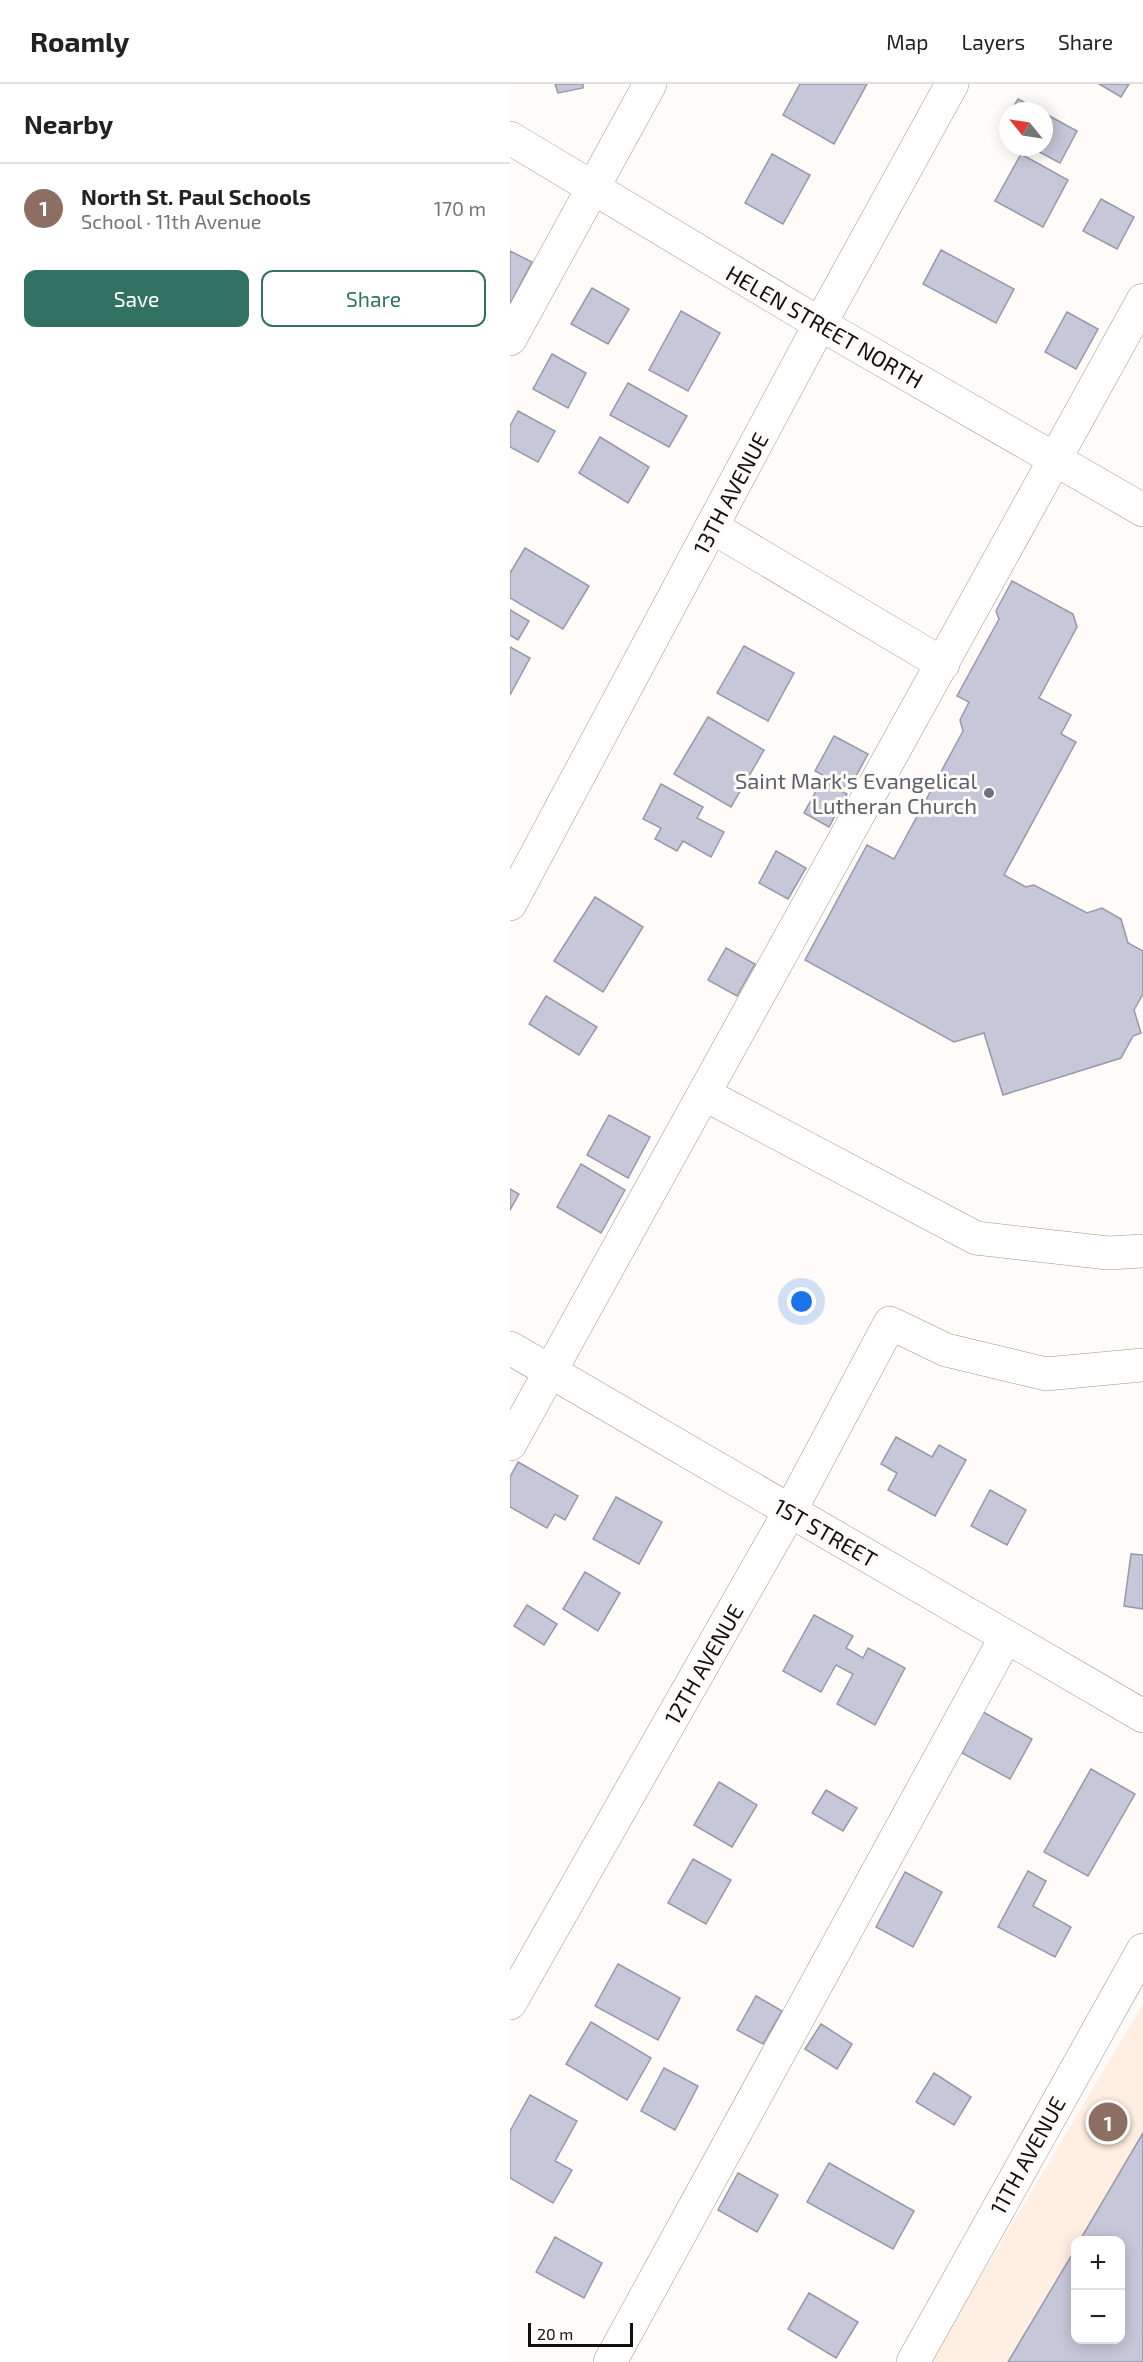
<!DOCTYPE html>
<meta charset="utf-8">
<style>
body{margin:0;font-family:"Exo 2",sans-serif;background:#f6f6f6;color:#222}
.controls{position:absolute;right:18px;bottom:18px;display:grid;overflow:hidden;border-radius:12px;box-shadow:0 3px 15px #0003}
.controls button{width:54px;height:54px;display:grid;place-items:center;padding:0;border:0;border-bottom:2px solid #e0e0e0;background:#fff;color:#222;font:30px sans-serif}
.compass{position:absolute;left:489px;top:18px;width:54px;height:54px;border-radius:50%;background:#fff;box-shadow:0 3px 15px #0003;rotate:300deg}
.scale{position:absolute;left:18px;bottom:15px;width:105px;box-sizing:border-box;padding-left:6px;border:3px solid #130f0a;border-top:0;font-size:16px;line-height:21px;white-space:nowrap;color:#130f0a;-webkit-text-stroke:4px #fefbf8;paint-order:stroke}
.you{position:absolute;left:292px;top:1218px;width:21px;height:21px;margin:-15px;border:4px solid #fff;border-radius:50%;background:#1a73e8;box-shadow:0 0 0 9px #1a73e833}
.badge{display:grid;place-items:center;width:39px;height:39px;border-radius:50%;background:#317262;color:#fff;font-size:20px;font-weight:700}
.pin{position:absolute;translate:-50% -50%;border:3px solid #fff;box-shadow:0 2px 6px #0006}
.list{margin:0;padding:0;list-style:none}
h2{display:flex;justify-content:space-between;align-items:center;height:78px;margin:0;padding:0 24px;font-size:26px}
h2 small{font-size:20px;font-weight:400;color:#767676}
.list li{display:grid;grid-template-columns:39px 1fr auto;gap:18px;align-items:center;box-sizing:border-box;height:90px;padding:0 24px;border-top:2px solid #e0e0e0}
.list b{display:block;font-size:22px;white-space:nowrap}
.list p{margin:0;font-size:20px;white-space:nowrap;color:#767676}
.list em{font-size:20px;font-style:normal;color:#767676}
.actions{display:flex;gap:12px;padding:18px 24px}
.actions a{flex:1;padding:14px 0;border:2px solid #317262;border-radius:12px;text-align:center;font-size:21px;color:#317262}
.actions .main{background:#317262;color:#fff}
.map{position:relative;flex:none;width:633px;height:2278px;overflow:hidden}
header{display:flex;align-items:center;gap:36px;box-sizing:border-box;height:84px;padding:0 30px;background:#fff;border-bottom:2px solid #e0e0e0}
header strong{font-size:28px}
nav{display:flex;gap:33px;margin-inline-start:auto;font-size:21px}
main{display:flex}
aside{flex:1;background:#fff}
.map>svg:first-child{display:block}
.education{fill:#ffeee2;fill-rule:evenodd}
.building{fill:#c6c8d9;stroke:#9798a9;stroke-width:1.5}
.lines{fill:none;stroke-linecap:round;stroke-linejoin:round}
.minor-casing{stroke:#a29588;stroke-width:34}
.minor{stroke:#fff;stroke-width:33}
.worship-dot{fill:#6b7280;stroke:#fefbf8;stroke-width:2}
.labels{text-anchor:middle;dominant-baseline:central;stroke-width:6;stroke-linejoin:round;paint-order:stroke}
.street-label{font-size:22px;fill:#130f0a;stroke:#fefbf8}
.worship-label{font-size:22px;fill:#5b616d;stroke:#fefbf8;text-anchor:end}
</style>
<header>
<strong>Roamly</strong>
<nav><a>Map</a><a>Layers</a><a>Share</a></nav>
</header>
<main>
<aside>
<h2>Nearby<small></small></h2>
<ul class="list">
<li><span class="badge" style="background:#8d6e63">1</span><div><b>North St. Paul Schools</b><p>School · 11th Avenue</p></div><em>170 m</em></li>
</ul>
<div class="actions"><a class="main">Save</a><a>Share</a></div>
</aside>
<div class="map">
<svg width="633" height="2278" viewBox="0 0 633 2278">
<rect width="100%" height="100%" fill="#fefbf8"/>
<path class="education" d="M633,1920V2278H420ZM566,2156H610V2256H566Z"/>
<g class="building">
<path d="M45,0H73V4L48,9Z"/>
<path d="M290,0H357L324,60L273,31Z"/>
<path d="M589,0H619L611,13Z"/>
<path d="M508,15L531,27H501Z"/>
<path d="M534,29L567,47L550,79L520,63H534Z"/>
<path d="M262,70L300,91L273,140L235,119Z"/>
<path d="M511,70L558,96L533,143L485,117Z"/>
<path d="M591,115L624,133L607,165L573,147Z"/>
<path d="M431,166L504,205L486,239L413,200Z"/>
<path d="M0,167L22,178L0,220Z"/>
<path d="M82,204L119,225L98,260L61,240Z"/>
<path d="M171,227L210,249L178,307L139,286Z"/>
<path d="M557,228L588,245L566,285L535,268Z"/>
<path d="M42,270L76,289L58,324L23,305Z"/>
<path d="M118,299L177,332L159,363L100,331Z"/>
<path d="M8,327L45,347L28,378L0,363V342Z"/>
<path d="M90,353L139,383L118,419L69,389Z"/>
<path d="M15,464L79,502L53,545L0,514V489Z"/>
<path d="M502,497L563,530L567,543L529,614L561,631L551,650L566,658L494,791L516,803L524,801L577,829L592,824L611,835L618,859L633,867V910L624,926L631,949L623,952L611,974L493,1011L474,949L444,958L295,876L357,761L384,775L453,647L450,636L459,618L447,612L489,535L486,527Z"/>
<path d="M0,526L19,537L8,556L0,551Z"/>
<path d="M234,562L284,589L258,637L207,609Z"/>
<path d="M0,563L20,574L0,611Z"/>
<path d="M198,633L254,666L221,723L164,690Z"/>
<path d="M324,652L358,670L339,705L305,687Z"/>
<path d="M312,696L337,710L319,743L294,729Z"/>
<path d="M151,700L193,723L187,734L214,748L201,773L173,757L167,767L145,755L151,744L133,735Z"/>
<path d="M266,767L296,784L278,815L249,799Z"/>
<path d="M85,813L133,843L93,908L44,877Z"/>
<path d="M216,864L245,880L227,912L198,896Z"/>
<path d="M36,912L87,943L69,971L19,940Z"/>
<path d="M99,1031L140,1053L118,1094L77,1071Z"/>
<path d="M71,1080L115,1106L91,1149L47,1123Z"/>
<path d="M0,1105L9,1110L0,1126Z"/>
<path d="M386,1353L422,1373L429,1361L456,1376L425,1432L378,1406L387,1389L371,1380Z"/>
<path d="M8,1378L68,1412L55,1436L45,1430L37,1444L0,1423V1393Z"/>
<path d="M480,1406L516,1426L497,1461L461,1442Z"/>
<path d="M106,1413L152,1438L129,1480L83,1455Z"/>
<path d="M621,1470L633,1471V1525L614,1522Z"/>
<path d="M75,1488L110,1509L88,1547L53,1525Z"/>
<path d="M17,1521L47,1540L34,1561L4,1542Z"/>
<path d="M304,1531L343,1552L336,1564L353,1574L358,1564L395,1584L365,1641L327,1620L343,1590L326,1581L311,1608L273,1587Z"/>
<path d="M473,1628L522,1655L500,1695L452,1669Z"/>
<path d="M581,1685L625,1710L578,1792L534,1768Z"/>
<path d="M209,1698L247,1721L222,1763L184,1741Z"/>
<path d="M316,1706L347,1724L333,1747L302,1729Z"/>
<path d="M183,1775L221,1796L196,1840L158,1819Z"/>
<path d="M518,1787L536,1797L523,1822L561,1843L545,1873L488,1843Z"/>
<path d="M395,1788L432,1808L403,1863L366,1843Z"/>
<path d="M108,1880L170,1914L148,1956L85,1922Z"/>
<path d="M246,1912L272,1927L253,1960L227,1946Z"/>
<path d="M81,1938L141,1974L117,2016L56,1980Z"/>
<path d="M311,1940L342,1960L327,1985L295,1965Z"/>
<path d="M154,1984L188,2002L165,2046L131,2027Z"/>
<path d="M424,1989L461,2013L444,2041L406,2018Z"/>
<path d="M20,2011L67,2037L45,2077L62,2086L43,2119L0,2094V2047Z"/>
<path d="M633,2049V2278H498L566,2164V2256H610V2156H570Z"/>
<path d="M319,2079L404,2127L383,2165L297,2118Z"/>
<path d="M228,2089L268,2111L247,2148L208,2126Z"/>
<path d="M45,2153L92,2179L74,2214L26,2188Z"/>
<path d="M299,2209L348,2238L326,2274L278,2245Z"/>
</g>
<g class="lines">
<g class="minor-casing">
<g id="minor">
<path d="M0,54L310,240L633,426"/>
<path d="M0,255L140,0"/>
<path d="M202,443L433,580"/>
<path d="M0,820L310,240L442,0"/>
<path d="M194,1010L466,1154L598,1169L633,1167"/>
<path d="M0,1264L633,1632"/>
<path d="M0,1360L633,216"/>
<path d="M0,1919L280,1427L380,1239L436,1266L536,1290L633,1281"/>
<path d="M100,2278L496,1553"/>
<path d="M403,2278L633,1866"/>
</g>
</g>
<use href="#minor" class="minor"/>
</g>
<circle class="worship-dot" cx="479" cy="709" r="6"/>
<g class="labels">
<g class="street-label">
<text transform="translate(315 242) rotate(30)">HELEN STREET NORTH</text>
<text transform="translate(220 409) rotate(-62)">13TH AVENUE</text>
<text transform="translate(316 1448) rotate(30)">1ST STREET</text>
<text transform="translate(193 1580) rotate(-60)">12TH AVENUE</text>
<text transform="translate(517 2071) rotate(-61)">11TH AVENUE</text>
</g>
<g class="worship-label">
<text x="467" y="696">Saint Mark's Evangelical<tspan x="467" dy="25">Lutheran Church</tspan></text>
</g>
</g>
</svg>
<div class="controls">
<button>+</button>
<button>−</button>
</div>
<svg class="compass" viewBox="-18 -18 36 36"><path d="M0-13l5 13h-10z" fill="#e53935"/><path d="M0 13l5-13h-10z" fill="#767676"/></svg>
<div class="scale">20 m</div>
<div class="you"></div>
<div class="pin badge" style="left:598px;top:2038px;background:#8d6e63">1</div>
</div>
</main>
